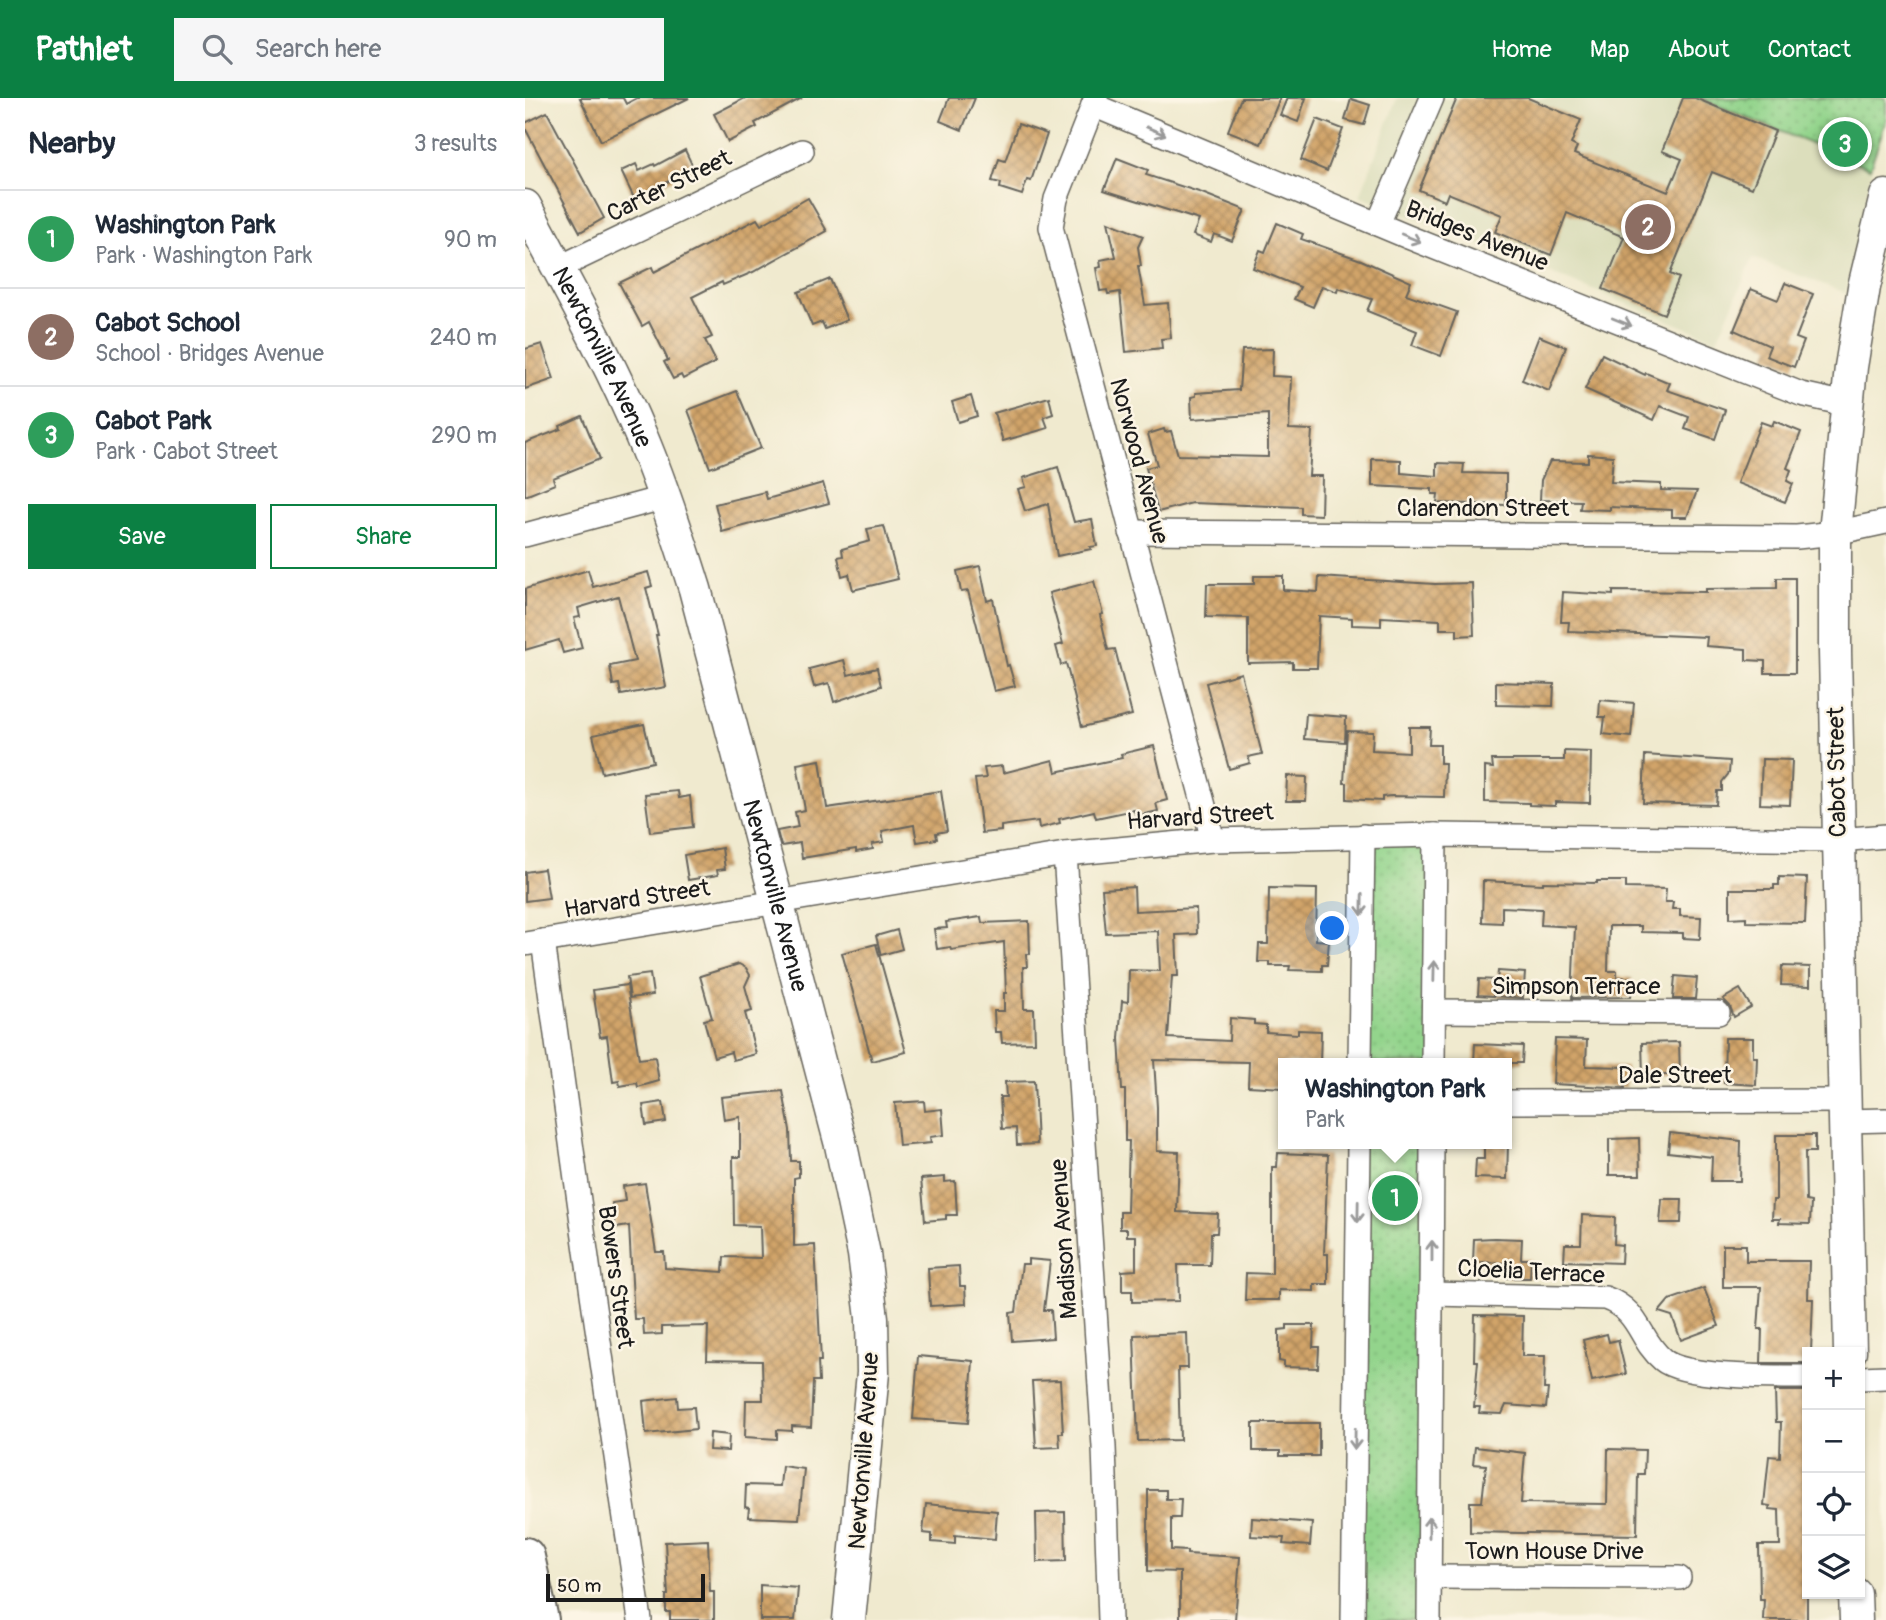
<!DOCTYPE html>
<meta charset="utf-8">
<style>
body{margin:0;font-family:Pangolin,sans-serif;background:#f6f6f7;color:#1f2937}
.controls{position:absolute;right:21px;bottom:21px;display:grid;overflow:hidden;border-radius:0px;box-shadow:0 2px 5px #0004}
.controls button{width:63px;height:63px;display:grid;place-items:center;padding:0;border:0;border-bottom:2px solid #e0e1e3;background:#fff;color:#1f2937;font:35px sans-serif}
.scale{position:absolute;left:21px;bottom:18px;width:159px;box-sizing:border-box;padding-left:7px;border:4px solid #1c1c1c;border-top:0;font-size:19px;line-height:24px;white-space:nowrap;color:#1c1c1c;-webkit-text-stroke:5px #fcf5e5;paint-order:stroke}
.you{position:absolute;left:808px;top:831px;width:24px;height:24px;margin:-18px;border:5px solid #fff;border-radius:50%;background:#1a73e8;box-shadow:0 0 0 10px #1a73e833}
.badge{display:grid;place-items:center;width:46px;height:46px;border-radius:50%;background:#0b8043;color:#fff;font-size:23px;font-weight:700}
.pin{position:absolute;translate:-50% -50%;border:4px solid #fff;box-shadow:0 2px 7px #0006}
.popup{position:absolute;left:753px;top:960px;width:234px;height:91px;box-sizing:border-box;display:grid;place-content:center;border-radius:0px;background:#fff;filter:drop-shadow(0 2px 5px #0005);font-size:23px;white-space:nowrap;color:#747a83}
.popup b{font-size:26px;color:#1f2937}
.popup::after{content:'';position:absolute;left:50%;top:100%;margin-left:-14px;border:14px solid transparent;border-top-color:#fff}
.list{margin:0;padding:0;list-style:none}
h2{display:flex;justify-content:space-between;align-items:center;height:91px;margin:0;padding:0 28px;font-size:30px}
h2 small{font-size:23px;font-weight:400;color:#747a83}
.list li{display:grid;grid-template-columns:46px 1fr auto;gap:21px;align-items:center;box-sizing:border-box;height:98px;padding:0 28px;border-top:2px solid #e0e1e3}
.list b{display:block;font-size:26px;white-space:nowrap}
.list p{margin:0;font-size:23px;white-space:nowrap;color:#747a83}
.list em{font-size:23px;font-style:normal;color:#747a83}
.actions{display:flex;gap:14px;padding:21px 28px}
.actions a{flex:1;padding:16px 0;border:2px solid #0b8043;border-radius:0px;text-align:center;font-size:24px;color:#0b8043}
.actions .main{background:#0b8043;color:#fff}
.icon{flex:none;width:38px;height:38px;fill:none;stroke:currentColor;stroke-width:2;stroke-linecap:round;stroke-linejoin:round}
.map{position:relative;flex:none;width:1361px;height:1522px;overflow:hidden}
header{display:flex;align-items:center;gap:42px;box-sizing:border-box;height:98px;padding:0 35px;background:#0b8043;color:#fff}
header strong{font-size:33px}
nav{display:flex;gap:38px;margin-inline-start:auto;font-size:24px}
.search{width:490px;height:63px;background:#f6f6f7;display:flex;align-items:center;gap:18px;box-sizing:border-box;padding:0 24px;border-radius:0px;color:#747a83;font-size:26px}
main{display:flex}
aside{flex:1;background:#fff}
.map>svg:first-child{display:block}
.built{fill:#dcdebc}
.park{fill:url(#park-dots);stroke:#587854;stroke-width:2}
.building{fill:url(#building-cross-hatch)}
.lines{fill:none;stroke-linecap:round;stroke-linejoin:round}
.street-casing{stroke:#66645b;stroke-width:26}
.secondary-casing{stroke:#66645b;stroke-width:35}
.highway-casing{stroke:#66645b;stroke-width:42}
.street{stroke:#fff;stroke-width:23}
.secondary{stroke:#fff;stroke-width:32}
.highway{stroke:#fff;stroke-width:38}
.oneway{stroke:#999}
.labels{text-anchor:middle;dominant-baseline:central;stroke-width:5;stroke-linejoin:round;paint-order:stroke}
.street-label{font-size:24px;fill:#1c1c1c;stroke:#fcf5e5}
</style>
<header>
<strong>Pathlet</strong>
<div class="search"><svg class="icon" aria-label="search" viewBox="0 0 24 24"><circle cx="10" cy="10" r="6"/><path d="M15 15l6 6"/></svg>Search here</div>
<nav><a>Home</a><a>Map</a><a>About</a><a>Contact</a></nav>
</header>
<main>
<aside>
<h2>Nearby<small>3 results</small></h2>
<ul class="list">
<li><span class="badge" style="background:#2e9e5b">1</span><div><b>Washington Park</b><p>Park · Washington Park</p></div><em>90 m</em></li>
<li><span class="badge" style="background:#8d6e63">2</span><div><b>Cabot School</b><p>School · Bridges Avenue</p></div><em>240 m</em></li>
<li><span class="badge" style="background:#2e9e5b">3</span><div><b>Cabot Park</b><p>Park · Cabot Street</p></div><em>290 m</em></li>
</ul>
<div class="actions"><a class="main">Save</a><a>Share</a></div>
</aside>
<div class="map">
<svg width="1361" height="1522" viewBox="0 0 1361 1522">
<defs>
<pattern id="park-dots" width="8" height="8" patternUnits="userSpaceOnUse" patternTransform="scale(1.75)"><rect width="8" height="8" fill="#93d48c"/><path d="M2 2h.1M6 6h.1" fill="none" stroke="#7eb578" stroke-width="1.8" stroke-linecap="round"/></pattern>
<pattern id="building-cross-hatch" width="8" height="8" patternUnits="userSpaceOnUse" patternTransform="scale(1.75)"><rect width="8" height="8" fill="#d1a469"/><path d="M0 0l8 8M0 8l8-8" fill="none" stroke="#a98556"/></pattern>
</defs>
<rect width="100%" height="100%" fill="#fcf5e5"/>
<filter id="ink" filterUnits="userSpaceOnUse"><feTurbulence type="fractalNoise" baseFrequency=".0143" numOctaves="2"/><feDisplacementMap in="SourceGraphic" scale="14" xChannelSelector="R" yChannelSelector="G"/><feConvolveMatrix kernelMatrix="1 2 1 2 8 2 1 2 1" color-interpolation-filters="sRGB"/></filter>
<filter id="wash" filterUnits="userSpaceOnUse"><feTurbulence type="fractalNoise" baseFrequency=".00686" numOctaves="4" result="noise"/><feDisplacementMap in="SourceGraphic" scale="28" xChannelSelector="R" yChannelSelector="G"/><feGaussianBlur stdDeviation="1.57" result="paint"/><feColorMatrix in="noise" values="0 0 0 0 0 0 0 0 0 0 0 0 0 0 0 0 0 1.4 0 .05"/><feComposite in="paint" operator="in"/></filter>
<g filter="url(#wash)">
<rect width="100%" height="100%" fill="#f0eacf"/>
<path class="built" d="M872,0H1221L1263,17L1347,72L1321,195L1228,160L1192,242L835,98Z"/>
<g class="park">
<path d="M1174,0H1361V22L1345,70Z"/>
<path d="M910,737L908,965H835L838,738Z"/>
<path d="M834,1046H907L904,1522H828Z"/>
</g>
<g id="blocks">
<g class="building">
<path d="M55,0H98L101,6L112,0H164L76,43Z"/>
<path d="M220,0H277L230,25L232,29L203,44L189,16Z"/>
<path d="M424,0H450L437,32L415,23Z"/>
<path d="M716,0H755L736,46L703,33Z"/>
<path d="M762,0H781L773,24L755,17Z"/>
<path d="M932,0H1003L1056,22L1046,46L1052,49L1049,56L1143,94L1157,61L1137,53L1158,0H1170L1250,33L1227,90L1187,74L1145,176L1154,180L1139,216L1078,191L1099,139L1042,115L1026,157L970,134L977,117L923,95L920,103L894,92Z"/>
<path d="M826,1L845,7L839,27L820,22Z"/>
<path d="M22,14L79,120L55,134L0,30V25Z"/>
<path d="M792,21L818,31L802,73L776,62Z"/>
<path d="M493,26L522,36L506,83L502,82L497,97L475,90L476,85L467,83L474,61L480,63Z"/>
<path d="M160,52L169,71L109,100L96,73L111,66L114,73L129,66L130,68Z"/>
<path d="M592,60L623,72L621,77L677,95L720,112L707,143L689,136L686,144L668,137L674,122L579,92Z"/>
<path d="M283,100L302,133L228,174L198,187L197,184L167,199L187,239L180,242L191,264L158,281L156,277L148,281L139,264L143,262L124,224L117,228L94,185L127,169L129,174L232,121L236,127Z"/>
<path d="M583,124L618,138L613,149L616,168H613L620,207L643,205L646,240L636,241L637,250L601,254L595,194L583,196L582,192L575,193L571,170L576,169L575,162L591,159Z"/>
<path d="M752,125L778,136L776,141L836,162L886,184L881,196L932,214L916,258L887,247L892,233L842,213L847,201L813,190L812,194L797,188L788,209L769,201L775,189L728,170L735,152L740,154Z"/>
<path d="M305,181L322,222L300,231L297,224L287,228L273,194Z"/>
<path d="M1260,185L1288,196L1271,240L1279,243L1269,269L1241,258L1245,248L1209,232L1226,191L1253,202Z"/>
<path d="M1014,238L1041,249L1024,293L997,282Z"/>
<path d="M17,246L29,281L0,291V251Z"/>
<path d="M748,251L747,278L766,279L764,331L787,332L784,378H797L796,417L776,416V409L667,405L633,414L621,370L632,367L623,336L639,331L640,334L646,333L653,357L743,359V316L667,321L666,299L671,298V295L714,292L717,252Z"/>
<path d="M1077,256L1120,277L1121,275L1145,285L1142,292L1200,312L1190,341L1160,331L1164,319L1135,308L1129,322L1060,291Z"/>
<path d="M212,293L236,350L185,370L163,312Z"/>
<path d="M446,298L452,318L433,324L427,304Z"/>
<path d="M524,299L528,316L519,319L523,330L478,343L469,315Z"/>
<path d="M57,318L75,361L28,380L30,386L0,398V345L36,331L35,328Z"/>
<path d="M1249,323L1276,334L1262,370L1266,372L1262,383L1268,386L1260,404L1212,385L1236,324L1247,328Z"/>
<path d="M1063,356L1088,358L1086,384L1136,386V392L1172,393L1162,419H1147V412L1085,409V412L1055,411L1056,403L1015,402L1016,382L1025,363L1063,364Z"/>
<path d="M847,361L876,362V375L912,378V365L939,366L938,375L981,376V407L912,405L913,396H907V391L847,388Z"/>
<path d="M533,369L549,424L567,421L572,448L565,449L566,451L532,458L523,406L500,413L493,391L501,389L498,380Z"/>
<path d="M298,385L304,405L197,434L190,406L240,394L242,401Z"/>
<path d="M359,428L373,481L328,492L324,476L317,478L313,459L318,458L317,451L345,443L342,431Z"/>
<path d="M455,468L462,503L468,501L482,568L484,567L490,588L469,593L443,493L436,494L432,473Z"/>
<path d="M63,472L68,489L123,474L127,488L121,490L133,537H131L141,589L96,597L94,586L88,587L85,568L110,563L93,498L53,510L55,519L49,520L57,550L38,555L34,542L0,552V491Z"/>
<path d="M729,478H758V492L793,494L794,479L910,486L947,485L949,537L932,538V531H915V522L856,519V528L827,527V520L794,518L792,570H768V564L723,565V520L681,519L682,486H729Z"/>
<path d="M1252,480H1270V575H1240V563L1221,562V551L1181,548L1182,539L1043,533L1044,524H1036L1038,494L1088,497V493L1181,494V491L1252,490Z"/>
<path d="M569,483L578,516L575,517L583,552L590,551L607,617L557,629L541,565L536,567L531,548L538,546L524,495Z"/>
<path d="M319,562L323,577L352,570L356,588L309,604L304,585L289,589L284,571Z"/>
<path d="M716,575L737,656L723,659L725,665L704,671L681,585Z"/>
<path d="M971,584L1029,586L1028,608L971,607Z"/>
<path d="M1075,602L1109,605L1106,639L1078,636L1080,619H1074Z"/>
<path d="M781,616L821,619L820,644L779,641Z"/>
<path d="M119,626L128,664L77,675L68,637Z"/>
<path d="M884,629H905L904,647H915V665H920L919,699L866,698L857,699V703L822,701V685H819L822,633L848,634L847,652L884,654Z"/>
<path d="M629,648L642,702L631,705L633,713L611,718L609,712L571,720L569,713L534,721L535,725L514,730L513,723L476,728V733L457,735L450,681L461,680L459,670L477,668L478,675L528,662L531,674L597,660L596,656Z"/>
<path d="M1039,653L1066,654L1065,705L1030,704V708L1004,707V705L960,704V669L968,670L967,662H1039Z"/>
<path d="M1120,657L1205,663L1204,675L1197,684V693H1192L1191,707L1118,705Z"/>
<path d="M1237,661L1267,662L1265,707L1235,706Z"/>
<path d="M295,662L302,710L416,693L422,733L411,735L412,741L392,744L389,727L357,733L359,744L347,746L348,751L331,754V751L277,760L275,745L256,748L252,733L273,729L270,714L280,712L272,666Z"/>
<path d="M762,678L782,679L781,703H761Z"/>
<path d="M153,693L154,700L165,698L168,729L125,734L120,696Z"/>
<path d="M197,750L200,771L192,772L193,777L163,782L159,757Z"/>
<path d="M19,771L24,800L0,803V774Z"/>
<path d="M1254,779L1282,780L1280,825L1221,824V819L1205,820V791H1249V787H1254Z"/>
<path d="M958,783L1018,786V784L1072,785V783H1101V790L1141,791L1140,804H1148L1147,811H1155V818L1176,819L1175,841L1158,840V835L1116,834V828H1084L1083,873H1092V879L1107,880L1106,899L1047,900L1050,829L1016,827L1017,811L977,809V825L957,824Z"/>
<path d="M609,789L610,813L671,810L672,836L651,837L653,878H647L643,940L704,943L705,920L729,922V926L741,927V934L773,936V932L796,933L795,965H758V990L723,988L724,964L629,962L632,1009V1053L654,1054L652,1114L693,1116L692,1135H686L685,1167H653L654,1203L607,1204V1193H597V1173L611,1172V1138H602V1131H595V1114H602L604,1043H600V992H597L594,940L597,903L603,904L604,872L635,873L633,833L581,835L577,791Z"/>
<path d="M744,790L792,791L791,842L804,843L802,867H797V873L764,872L765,868H745V864H733L734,846H743Z"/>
<path d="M456,819L457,825L504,823L505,856H501L502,869H498L499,911H509L510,944L477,945L476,934H470L469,913H479V895H481L479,844L426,852L425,849L412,851L409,831L422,830L421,824Z"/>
<path d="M372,832L377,851L356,857L351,838Z"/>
<path d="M351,846L381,954L347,963L317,855Z"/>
<path d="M214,866L221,870L225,877L220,888L227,913L220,915L231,956L208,962L206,954L189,959L179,922L187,920L175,878Z"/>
<path d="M1257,868L1285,869V888L1256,887Z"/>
<path d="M973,873L1000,875L998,900L953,897L954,881L972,882Z"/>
<path d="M125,876L128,897L105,900L102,879Z"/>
<path d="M1150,878L1172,880L1170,901H1148Z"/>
<path d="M102,887L114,961L130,959L134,983L113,989L112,985L95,988L94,983L88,984L82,938L75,939L68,892Z"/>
<path d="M1215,891L1226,909L1209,919L1205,908L1198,901Z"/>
<path d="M1200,940H1228V959H1232L1231,987L1199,985Z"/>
<path d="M1030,941L1062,942L1061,968L1101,969L1100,990L1028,986Z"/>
<path d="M1154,944L1155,977H1118L1117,945Z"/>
<path d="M950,946L998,948L997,965H949Z"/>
<path d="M509,983L512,1046L492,1047L491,1030L477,1031L475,999H481L480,984Z"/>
<path d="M258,993L265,1032L266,1063H274V1079L269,1080V1148L290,1147L296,1263H293L294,1283H288L286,1329L267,1328V1333L252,1332V1341L220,1339L221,1302H238L237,1263L182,1262L183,1228L137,1229V1236L119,1237L118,1221H109L104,1128L90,1130L87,1105L100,1103L98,1088L120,1085L131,1154H139L140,1170L198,1174L199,1159L236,1160L235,1128L209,1127L208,1059H215V1019L199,1022L196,999Z"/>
<path d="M399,1003L400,1013L417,1011L419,1037L405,1039L406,1045L374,1048L370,1005Z"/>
<path d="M138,1004L141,1024L121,1027L118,1007Z"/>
<path d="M1145,1035L1216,1043L1215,1083H1186L1187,1059L1143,1054Z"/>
<path d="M1251,1037H1290V1054H1280L1281,1103L1286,1104L1285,1126L1254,1125L1255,1121H1247L1248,1102H1251Z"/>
<path d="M1114,1040L1115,1077H1084V1041Z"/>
<path d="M959,1046H983L982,1081L950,1080L951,1061H959Z"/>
<path d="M753,1055L803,1057L799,1156H803V1186H789V1193L754,1192V1202H720L721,1175L747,1176V1069H752Z"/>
<path d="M420,1079V1084L430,1083L432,1117H421V1121L400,1123L396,1081Z"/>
<path d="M1137,1101H1157L1156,1125H1135Z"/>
<path d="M1057,1117L1090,1119L1089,1146L1097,1147L1096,1165L1039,1163L1040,1146H1056Z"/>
<path d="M969,1140L997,1141L996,1161H1006L1005,1180H983V1165L948,1164L949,1141Z"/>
<path d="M1198,1147H1221V1163H1284L1283,1201H1288L1286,1254H1282V1265H1236L1237,1231H1233L1236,1189H1198Z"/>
<path d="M503,1161L525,1163L519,1212H526L528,1240L487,1243L485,1215L491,1214L497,1166H503Z"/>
<path d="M434,1168L435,1188H440L441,1206L405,1208L403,1170Z"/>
<path d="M1179,1190L1194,1228L1156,1242L1147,1218L1134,1214L1144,1202Z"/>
<path d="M950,1217L998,1218L997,1258H1020L1019,1291H1023L1021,1310L981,1307L977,1316L954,1315L955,1309H949L953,1263H949Z"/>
<path d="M762,1227H789L788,1249H794L793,1270L759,1269V1264L754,1263V1232L762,1231Z"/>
<path d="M662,1235L663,1270H653L655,1342L613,1343L609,1237Z"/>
<path d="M1082,1236L1084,1244L1093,1242L1101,1276L1067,1283L1058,1242Z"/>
<path d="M393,1258L448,1263L443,1325L388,1321Z"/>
<path d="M535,1282L538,1335H534L535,1349L511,1350L507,1283Z"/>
<path d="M1250,1293H1282V1522H1238L1239,1501H1235L1234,1447H1255L1254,1412L1244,1411L1245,1408L1239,1407L1244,1358L1255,1359L1256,1324H1251Z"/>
<path d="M152,1299L153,1310L169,1309L171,1331L121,1336L118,1303Z"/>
<path d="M728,1325H794V1358H755V1353H728Z"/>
<path d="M185,1335L204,1337L203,1353L184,1352Z"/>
<path d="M950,1349L1000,1355L996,1405L1082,1406L1083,1351L1120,1352L1119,1376H1113L1112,1437L945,1434V1404H957L961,1367L948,1366Z"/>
<path d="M257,1368L279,1371L274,1421L223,1419L224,1410L220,1409L221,1387L255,1388Z"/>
<path d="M623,1392H641V1401H656L655,1420H646V1452L662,1453V1456L715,1459L710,1522H655V1474L623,1473Z"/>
<path d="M401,1406L472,1413L470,1441L430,1437V1446L407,1444V1436L398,1435Z"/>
<path d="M540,1414L541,1463L512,1464L511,1415Z"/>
<path d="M727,1420L787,1425L785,1448L758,1446L759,1440L726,1438Z"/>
<path d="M183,1442L185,1494H189V1522H145V1514H141V1497H143L140,1444Z"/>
<path d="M235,1487L273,1490L270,1522H235Z"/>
</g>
</g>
</g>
<g filter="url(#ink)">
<use href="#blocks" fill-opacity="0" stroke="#66645b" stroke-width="2"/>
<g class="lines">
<g class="street-casing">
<g id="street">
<path d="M571,0L531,101L526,129L688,742"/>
<path d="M568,7L883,139L1276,296L1321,306"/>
<path d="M853,126L907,0"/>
<path d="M33,170L277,53"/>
<path d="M606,434L1272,439L1310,435L1361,424"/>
<path d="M0,437L141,399"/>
<path d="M540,756L579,1349L585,1522"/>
<path d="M18,843L67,1196L115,1522"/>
<path d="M0,846L540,756L688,742L910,737L1314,742L1361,738"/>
<path d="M909,913L1193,915"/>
<path d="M835,965L838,738"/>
<path d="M908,965L910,737"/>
<path d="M982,1004L1319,1003"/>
<path d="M1320,1023L1361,1022"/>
<path d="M906,1196L1080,1200C1116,1213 1113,1241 1138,1262C1159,1280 1252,1279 1282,1279"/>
<path d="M1335,1280L1361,1279"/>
<path d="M904,1479L1154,1480"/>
<path d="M828,1522L834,1046"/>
<path d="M904,1522L907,1046"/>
</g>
</g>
<g class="secondary-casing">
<g id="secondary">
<path id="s1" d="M0,108C40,184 84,261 117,340C138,390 154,440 170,491L316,1047L339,1156L347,1220L348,1275L324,1522"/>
<path d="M1325,1254L1310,554V435L1326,269L1339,189L1361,98"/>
<path d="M1330,1496L1331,1522"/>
</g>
</g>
<g class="highway-casing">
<path id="highway" d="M0,1459L14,1522"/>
</g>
<use href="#street" class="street"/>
<use href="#secondary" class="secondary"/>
<use href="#highway" class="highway"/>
</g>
<defs><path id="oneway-shaft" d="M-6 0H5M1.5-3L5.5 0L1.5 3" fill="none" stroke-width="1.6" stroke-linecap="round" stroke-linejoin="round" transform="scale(1.75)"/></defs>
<g class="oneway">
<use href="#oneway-shaft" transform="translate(631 33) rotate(23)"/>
<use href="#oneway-shaft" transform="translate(886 140) rotate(22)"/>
<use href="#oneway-shaft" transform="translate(1097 224) rotate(22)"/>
<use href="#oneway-shaft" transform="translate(837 807) rotate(91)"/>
<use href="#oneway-shaft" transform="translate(909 873) rotate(-89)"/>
<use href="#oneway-shaft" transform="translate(833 1114) rotate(91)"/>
<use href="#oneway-shaft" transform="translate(907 1153) rotate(-90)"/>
<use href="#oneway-shaft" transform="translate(830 1341) rotate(91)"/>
<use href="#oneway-shaft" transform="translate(904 1429) rotate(-90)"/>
</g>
</g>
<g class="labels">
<g class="street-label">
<text transform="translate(144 88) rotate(-26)">Carter Street</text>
<text transform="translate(952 138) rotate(22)">Bridges Avenue</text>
<text stroke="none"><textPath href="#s1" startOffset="170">Newtonville Avenue</textPath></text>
<text transform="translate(614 363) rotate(75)">Norwood Avenue</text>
<text x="958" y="410">Clarendon Street</text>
<text transform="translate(1312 674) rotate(-91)">Cabot Street</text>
<text transform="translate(675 719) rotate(-4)">Harvard Street</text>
<text stroke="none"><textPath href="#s1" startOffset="737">Newtonville Avenue</textPath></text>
<text transform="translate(112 801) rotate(-9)">Harvard Street</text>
<text x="1051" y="888">Simpson Terrace</text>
<text x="1150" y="977">Dale Street</text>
<text transform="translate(539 1141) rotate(-94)">Madison Avenue</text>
<text transform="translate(1006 1174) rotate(3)">Cloelia Terrace</text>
<text transform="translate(91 1179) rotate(82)">Bowers Street</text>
<text transform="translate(339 1353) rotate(-86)">Newtonville Avenue</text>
<text x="1029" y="1453">Town House Drive</text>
</g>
</g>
</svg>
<div class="controls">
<button>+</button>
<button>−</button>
<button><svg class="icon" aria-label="locate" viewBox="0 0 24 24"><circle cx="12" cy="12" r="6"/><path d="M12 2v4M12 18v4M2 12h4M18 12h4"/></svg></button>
<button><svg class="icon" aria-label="layers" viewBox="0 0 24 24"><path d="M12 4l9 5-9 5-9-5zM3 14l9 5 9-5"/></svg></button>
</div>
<div class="scale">50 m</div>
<div class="you"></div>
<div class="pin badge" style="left:870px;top:1100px;background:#2e9e5b">1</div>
<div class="popup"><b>Washington Park</b>Park</div>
<div class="pin badge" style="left:1123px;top:129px;background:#8d6e63">2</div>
<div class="pin badge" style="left:1320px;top:46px;background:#2e9e5b">3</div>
</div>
</main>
